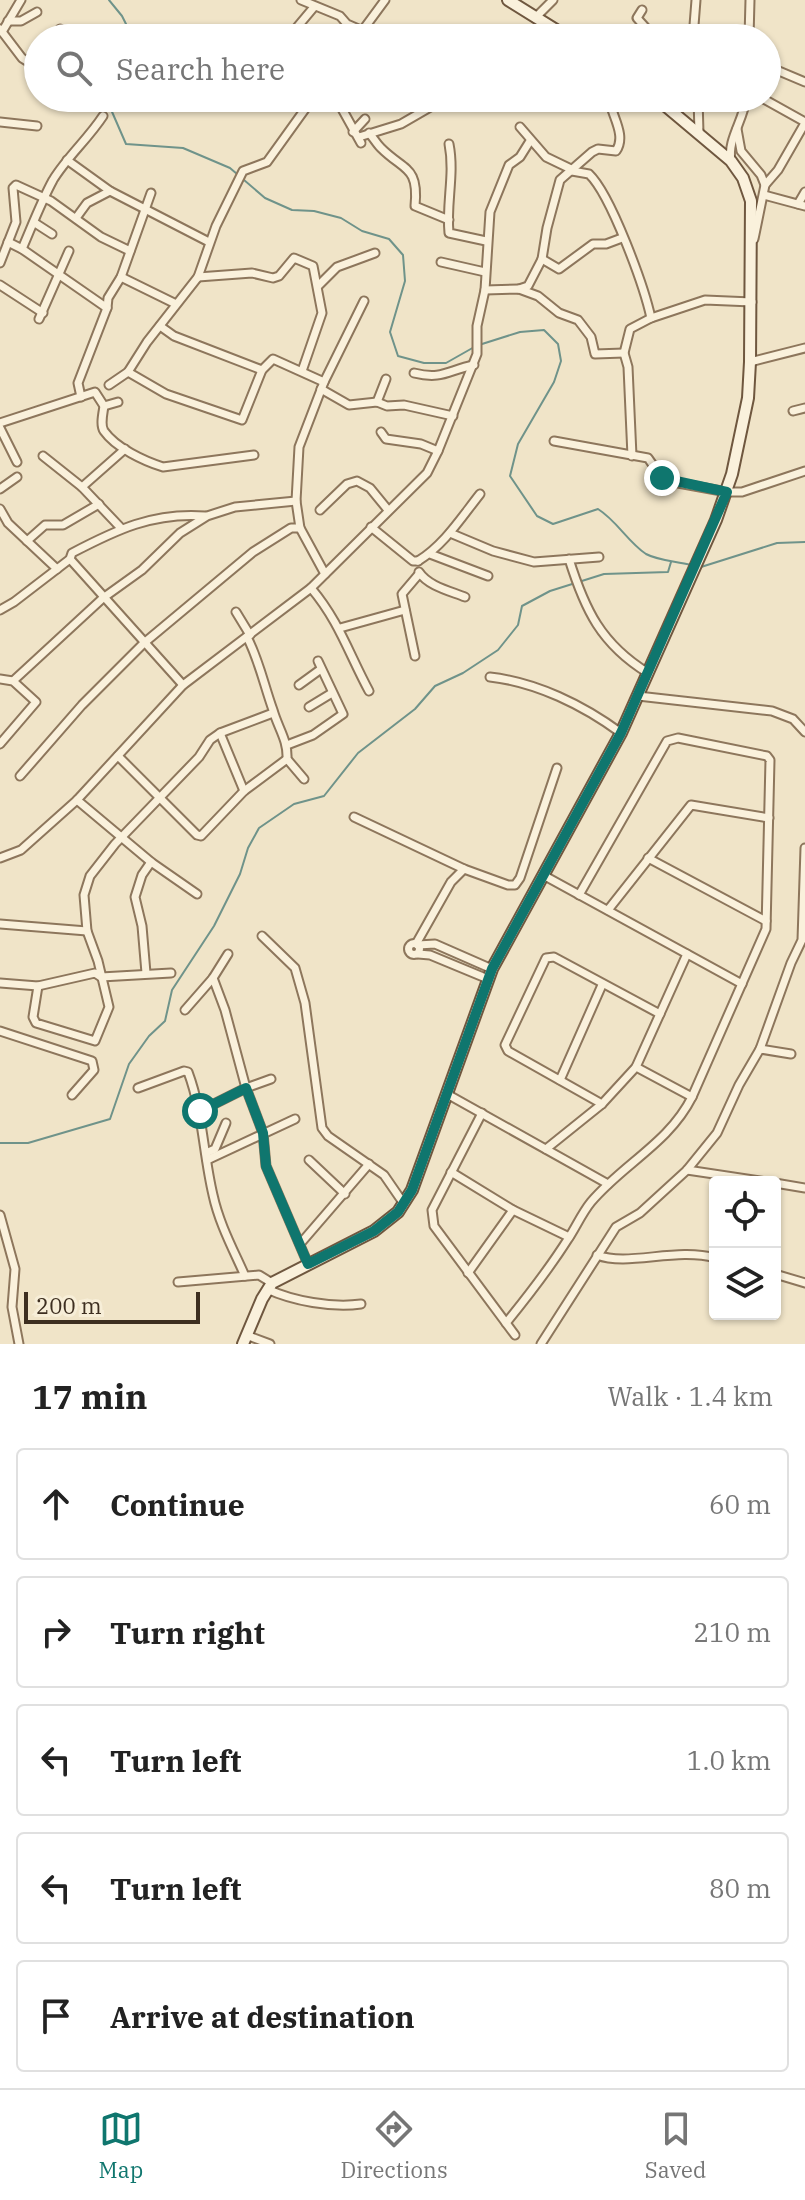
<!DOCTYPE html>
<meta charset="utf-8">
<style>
body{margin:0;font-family:"IBM Plex Serif",serif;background:#f2f2f2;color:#222}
.controls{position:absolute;right:24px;bottom:24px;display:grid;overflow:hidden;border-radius:8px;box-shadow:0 2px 6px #0004}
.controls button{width:72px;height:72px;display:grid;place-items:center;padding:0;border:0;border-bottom:2px solid #e0e0e0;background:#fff;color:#222;font:40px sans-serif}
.scale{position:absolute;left:24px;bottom:20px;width:176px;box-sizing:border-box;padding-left:8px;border:4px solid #3d2e20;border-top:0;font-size:22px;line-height:28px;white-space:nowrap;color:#3d2e20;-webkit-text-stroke:6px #f7eed8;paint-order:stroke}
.stop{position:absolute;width:24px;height:24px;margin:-18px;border:6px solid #0f766e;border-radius:50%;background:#fff}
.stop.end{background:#0f766e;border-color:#fff;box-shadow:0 2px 8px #0008}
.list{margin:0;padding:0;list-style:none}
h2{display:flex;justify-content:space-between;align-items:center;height:104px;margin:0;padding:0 32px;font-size:34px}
h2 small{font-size:26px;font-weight:400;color:#767676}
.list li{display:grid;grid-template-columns:52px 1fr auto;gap:24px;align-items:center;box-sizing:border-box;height:112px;margin:0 16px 16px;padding:0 16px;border:2px solid #e0e0e0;border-radius:8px}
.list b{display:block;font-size:30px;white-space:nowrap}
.list em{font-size:26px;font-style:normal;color:#767676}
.icon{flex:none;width:44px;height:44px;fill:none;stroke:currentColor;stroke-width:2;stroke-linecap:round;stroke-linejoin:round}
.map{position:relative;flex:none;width:805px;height:1344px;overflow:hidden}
.search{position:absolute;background:#fff;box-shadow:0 2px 6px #0004;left:24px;right:24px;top:24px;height:88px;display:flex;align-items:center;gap:20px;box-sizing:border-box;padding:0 28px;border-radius:44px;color:#767676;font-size:30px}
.sheet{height:744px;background:#fff}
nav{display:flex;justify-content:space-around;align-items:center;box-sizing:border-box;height:112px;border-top:2px solid #e0e0e0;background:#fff;font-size:22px;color:#767676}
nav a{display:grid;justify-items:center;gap:4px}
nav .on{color:#0f766e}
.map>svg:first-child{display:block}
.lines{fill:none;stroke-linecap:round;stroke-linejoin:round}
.stream{stroke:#6f938a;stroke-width:2}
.street-casing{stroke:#8d765c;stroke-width:11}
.secondary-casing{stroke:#6f573f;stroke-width:14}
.street{stroke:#faf1dc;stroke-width:7}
.secondary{stroke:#faf1dc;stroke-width:10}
.route{stroke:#0f766e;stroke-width:10}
</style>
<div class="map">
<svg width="805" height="1344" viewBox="0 0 805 1344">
<rect width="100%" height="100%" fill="#f0e4c8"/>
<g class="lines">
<g class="stream">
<path d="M109,0L122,16L133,38"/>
<path d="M106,98L126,144L183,148L230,168L265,198L292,210L314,211L341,218L362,231L389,239L403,255L405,281L390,332L398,356L424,363H446L476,346"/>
<path d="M482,344L520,332L544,330L558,344L561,361L554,382L518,444L510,476L537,516L553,524L598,509C617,521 628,542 646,554C659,561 676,561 691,565"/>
<path d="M701,567L777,543L805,542"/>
<path d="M0,1143H28L110,1119L129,1064L149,1036L165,1021L172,990L214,926L240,874L248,848L259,828L294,804L324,796L358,753L415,709L435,686L463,673L498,650L518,625L522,606L550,591L604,574L668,572L671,562"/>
</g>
<g class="street-casing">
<g id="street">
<path d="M301,0L340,16L347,24L379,38"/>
<path d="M642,10L637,18L655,38"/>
<path d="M535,18L553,0"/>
<path d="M8,21H21L37,12"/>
<path d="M0,29L22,58L38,68"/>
<path d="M60,29L62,38"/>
<path d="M2,32L21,0"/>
<path d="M288,38L314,7"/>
<path d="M357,38L385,0"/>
<path d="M693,38L696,0"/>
<path d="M749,38L750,0"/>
<path d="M767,66L805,82"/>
<path d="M336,98L361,143"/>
<path d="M698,98L699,133"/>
<path d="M762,98L805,122"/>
<path d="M0,122L37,126"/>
<path d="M520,127L546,157L573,170"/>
<path d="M737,129L741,151L761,175L765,185L754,239"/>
<path d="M353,132L365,119"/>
<path d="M369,133C373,137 376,143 381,148C404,171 419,166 415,206L449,220"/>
<path d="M359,137L401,124L439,102"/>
<path d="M449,144C455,174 446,203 449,233L486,241"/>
<path d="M67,160L110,191"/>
<path d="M731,161C727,139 744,120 746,98"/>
<path d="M572,171L589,174C611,195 644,286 651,318"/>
<path d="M765,185L778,170L805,123"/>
<path d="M764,195L805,206"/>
<path d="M798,204L805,192"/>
<path d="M76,218L87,203L110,191L209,242"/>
<path d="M35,223L52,234"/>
<path d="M8,242L22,249L107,308"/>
<path d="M22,249C32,226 41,202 53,180C67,157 88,139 103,116"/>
<path d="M542,259L559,269L593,244H606L622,238"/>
<path d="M441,262L485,272"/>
<path d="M0,263L16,222L13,188L16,185L51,201L101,237L130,251"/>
<path d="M121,277L176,304"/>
<path d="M198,277L252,273L273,278L279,276L294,258L313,266L322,313L302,371"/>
<path d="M0,285L43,313"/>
<path d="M318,286L337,267L375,253"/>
<path d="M519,289L528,286L542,259L547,228L560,180L592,152L598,149L616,151C627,135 611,115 609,98"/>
<path d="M485,290L519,289L538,296L559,313L578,320L591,337L595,354L624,353"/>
<path d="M39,319L69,251"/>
<path d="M160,326L174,336L262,370"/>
<path d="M750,362L805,348"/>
<path d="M128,372L166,394L242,420L262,370L273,359L324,382"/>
<path d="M414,373C443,380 448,370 474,365"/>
<path d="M109,385L128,372L147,342L198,277L216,226L243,171L267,162L313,98"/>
<path d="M321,389L349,405L377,402L387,406L404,405L453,416"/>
<path d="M81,397L78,383L107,308L108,298L121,277L151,193"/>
<path d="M377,402L386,379"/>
<path d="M104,406L118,402"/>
<path d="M793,411L805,408"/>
<path d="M0,423L95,392L104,406C103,413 100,425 104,431C116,448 144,461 163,467L254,455"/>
<path d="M0,428L17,462"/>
<path d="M381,432L386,439L421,444L438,451"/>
<path d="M554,441L648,458L662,478L667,481L727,492H742L805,471"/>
<path d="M43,456L82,487L120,527"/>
<path d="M632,456L628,367L624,353L630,329L651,318L705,300L752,302"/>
<path d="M82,487L125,449"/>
<path d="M0,489L17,477"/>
<path d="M0,509L8,523L57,569"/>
<path d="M320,510L347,484L357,481L370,488L388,510"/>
<path d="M371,527L413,561H418"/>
<path d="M450,533L493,551L534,562L599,557"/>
<path d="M27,541L45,525H63L99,504"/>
<path d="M430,554L488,576"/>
<path d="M70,559L183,685"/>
<path d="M569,559C585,610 601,644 648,673"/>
<path d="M418,561C444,545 461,518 480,494"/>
<path d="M419,572C428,586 450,591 465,597"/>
<path d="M325,574L300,528L296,501L299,447L324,382L364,301"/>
<path d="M311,588C339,621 349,654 369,691"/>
<path d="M0,610L14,602L70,559L72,553C116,530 153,512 205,516"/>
<path d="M236,612L250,635"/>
<path d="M340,628L405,610"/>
<path d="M247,637C259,660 264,685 273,710C278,728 288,740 287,759L304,779"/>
<path d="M415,656L402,594L419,574"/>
<path d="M490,677C536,682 583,705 621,733"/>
<path d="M0,679L13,681L36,702L0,744"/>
<path d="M13,681L103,598L142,570L180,533L207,516L235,507L296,501"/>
<path d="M299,685L321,669"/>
<path d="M638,696L772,711L793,719L805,732"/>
<path d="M309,707L332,693"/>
<path d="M220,733L244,791"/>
<path d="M287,745L313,735L343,714L318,661"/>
<path d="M118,756L197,835L201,836L244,791L287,759"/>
<path d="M20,776L82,705L144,643L253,552L291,528H300"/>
<path d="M77,800L151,862L197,894"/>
<path d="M354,817L464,869L508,885H515L520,878L557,768"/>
<path d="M0,858L21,850L77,800L183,685L311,588L427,473L438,451L477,354V326L485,290L490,212L509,165L520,157L530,141"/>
<path d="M648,858L766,921"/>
<path d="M543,875L742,984"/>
<path d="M608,910L691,805L769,818"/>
<path d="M0,924L87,931"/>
<path d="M262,936L295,968L305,1003L322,1128L328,1136L384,1175L404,1204"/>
<circle cx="414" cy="949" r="5.5"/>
<path d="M416,944L451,882L464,869"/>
<path d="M418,945L435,944L492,969"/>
<path d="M418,954L430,955L488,979"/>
<path d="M146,973L142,926L135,897L142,875L151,862"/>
<path d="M213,978L225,1010L246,1088L263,1133L266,1166L308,1264"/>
<path d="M0,983L38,986L95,973L101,977L171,973"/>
<path d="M38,986L33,1017L36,1023L95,1041L109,1007L98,961L87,931L84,895L90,876L115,844L199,757L210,740L220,733L273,713"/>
<path d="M185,1010L213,978L228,954"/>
<path d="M0,1031L92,1061L94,1070L72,1095"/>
<path d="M760,1049L791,1054"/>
<path d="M636,1067L692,1097"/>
<path d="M560,1080L602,985"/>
<path d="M138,1088L184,1071L188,1072C203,1112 203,1153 213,1195C219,1223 233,1249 245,1276"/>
<path d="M447,1094L608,1184"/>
<path d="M602,1104L508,1051L505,1045L546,958L554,957L660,1014"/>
<path d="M200,1111L246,1088L271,1079"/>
<path d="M482,1113L432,1210L434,1226L515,1335"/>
<path d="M546,1149L602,1104L636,1067L687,954"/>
<path d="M206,1153L215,1149L226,1123"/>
<path d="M207,1160L295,1119"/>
<path d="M309,1160L345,1194"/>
<path d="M687,1170L767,1182"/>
<path d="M451,1172L513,1210L569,1237"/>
<path d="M775,1183L805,1188"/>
<path d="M0,1215L15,1269L12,1307L19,1344"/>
<path d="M300,1244L369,1164"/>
<path d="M597,1255C628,1267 676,1247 715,1258"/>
<path d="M468,1273L513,1210"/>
<path d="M775,1274L805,1283"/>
<path d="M178,1282L259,1275L272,1283"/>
<path d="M267,1289C293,1301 332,1308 361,1304"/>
<path d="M506,1323C528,1296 549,1269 568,1239C576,1227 582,1213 591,1202C623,1164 669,1143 692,1097L766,929L770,760L767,756L678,738L667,741L579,895"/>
<path d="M246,1335L270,1344"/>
<path d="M541,1344L616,1227L640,1213L687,1170L717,1133L739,1085L760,1049L791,963L802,940L805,848"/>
</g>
</g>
<g class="secondary-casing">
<g id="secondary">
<path d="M508,0L569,38"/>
<path d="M243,1344L262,1299L272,1283L374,1231L398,1212L412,1190L492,969L621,733L716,520L732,474L748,398L750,362L751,201L743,178L731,161L656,98"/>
</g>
</g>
<use href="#street" class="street"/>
<use href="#secondary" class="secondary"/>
</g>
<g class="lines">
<path class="route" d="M200,1111L246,1088L263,1133L266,1166L308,1264L374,1231L398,1212L412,1190L492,969L621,733L727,492L662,478"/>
</g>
</svg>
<div class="controls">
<button><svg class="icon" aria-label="locate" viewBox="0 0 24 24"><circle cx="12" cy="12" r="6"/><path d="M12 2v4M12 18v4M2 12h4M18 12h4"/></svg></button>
<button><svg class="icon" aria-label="layers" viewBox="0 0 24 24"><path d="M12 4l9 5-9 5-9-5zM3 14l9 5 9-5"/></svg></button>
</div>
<div class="scale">200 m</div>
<div class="stop" style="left:200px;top:1111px"></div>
<div class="stop end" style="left:662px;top:478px"></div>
<div class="search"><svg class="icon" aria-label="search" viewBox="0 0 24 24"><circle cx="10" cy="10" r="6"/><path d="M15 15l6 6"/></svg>Search here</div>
</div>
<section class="sheet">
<h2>17 min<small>Walk · 1.4 km</small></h2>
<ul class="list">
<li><svg class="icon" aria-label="ahead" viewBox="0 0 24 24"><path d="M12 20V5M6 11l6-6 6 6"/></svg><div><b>Continue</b></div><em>60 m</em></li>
<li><svg class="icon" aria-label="right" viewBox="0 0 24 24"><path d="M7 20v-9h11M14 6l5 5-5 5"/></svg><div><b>Turn right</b></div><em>210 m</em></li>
<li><svg class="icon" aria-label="left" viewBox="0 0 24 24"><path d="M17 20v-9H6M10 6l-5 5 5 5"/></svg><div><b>Turn left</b></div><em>1.0 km</em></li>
<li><svg class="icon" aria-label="left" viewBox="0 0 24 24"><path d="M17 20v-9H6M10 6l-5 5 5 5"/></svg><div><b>Turn left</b></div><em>80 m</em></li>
<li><svg class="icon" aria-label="arrive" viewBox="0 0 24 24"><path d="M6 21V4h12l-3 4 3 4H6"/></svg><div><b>Arrive at destination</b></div></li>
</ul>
</section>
<nav>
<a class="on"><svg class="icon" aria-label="map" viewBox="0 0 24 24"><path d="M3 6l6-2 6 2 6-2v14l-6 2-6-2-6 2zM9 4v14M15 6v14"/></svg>Map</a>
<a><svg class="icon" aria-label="directions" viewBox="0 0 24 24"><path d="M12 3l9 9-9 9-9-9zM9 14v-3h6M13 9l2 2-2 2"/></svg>Directions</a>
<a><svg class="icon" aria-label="saved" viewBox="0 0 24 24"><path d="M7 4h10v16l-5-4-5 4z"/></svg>Saved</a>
</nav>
